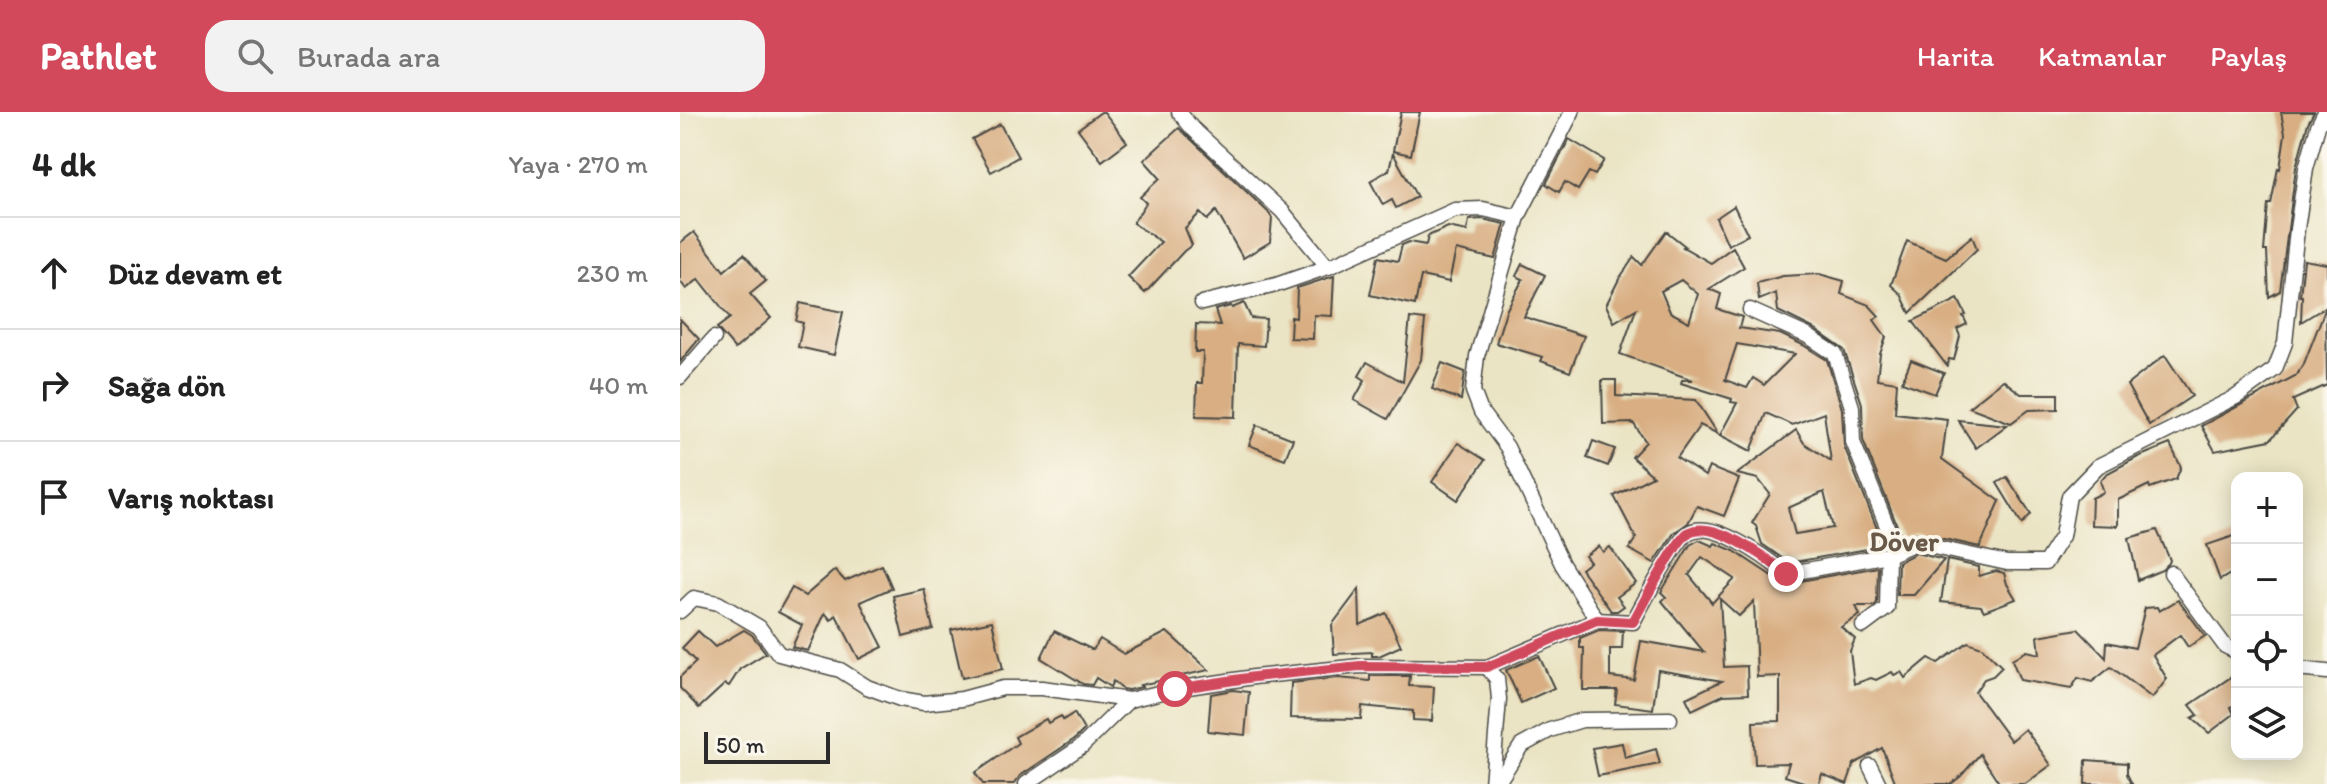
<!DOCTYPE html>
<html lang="tr">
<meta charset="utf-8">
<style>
body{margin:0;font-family:Itim,sans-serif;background:#f2f2f2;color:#222}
.controls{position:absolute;right:24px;bottom:24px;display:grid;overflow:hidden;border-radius:16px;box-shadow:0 4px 20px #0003}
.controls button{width:72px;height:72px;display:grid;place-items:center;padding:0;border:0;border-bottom:2px solid #e0e0e0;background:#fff;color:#222;font:40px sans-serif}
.scale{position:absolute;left:24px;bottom:20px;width:126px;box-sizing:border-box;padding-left:8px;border:4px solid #2b2b2b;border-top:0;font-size:22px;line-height:28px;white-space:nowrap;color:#2b2b2b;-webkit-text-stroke:6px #fbf7ec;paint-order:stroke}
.stop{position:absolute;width:24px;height:24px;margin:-18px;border:6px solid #d1495b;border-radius:50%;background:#fff}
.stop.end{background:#d1495b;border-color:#fff;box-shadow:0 2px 8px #0008}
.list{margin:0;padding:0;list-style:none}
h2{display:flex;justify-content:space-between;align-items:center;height:104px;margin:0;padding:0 32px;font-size:34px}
h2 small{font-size:26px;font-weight:400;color:#767676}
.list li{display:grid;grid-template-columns:52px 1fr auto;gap:24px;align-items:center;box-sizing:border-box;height:112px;padding:0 32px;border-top:2px solid #e0e0e0}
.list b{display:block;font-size:30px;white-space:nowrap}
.list em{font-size:26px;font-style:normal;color:#767676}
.icon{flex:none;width:44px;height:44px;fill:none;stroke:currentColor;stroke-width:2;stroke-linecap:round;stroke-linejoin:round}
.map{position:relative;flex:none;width:1647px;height:672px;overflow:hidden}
header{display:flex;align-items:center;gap:48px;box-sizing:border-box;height:112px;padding:0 40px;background:#d1495b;color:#fff}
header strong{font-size:38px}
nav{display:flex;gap:44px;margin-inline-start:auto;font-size:28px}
.search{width:560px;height:72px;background:#f2f2f2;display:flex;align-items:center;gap:20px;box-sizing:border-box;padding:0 28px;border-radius:24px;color:#767676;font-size:30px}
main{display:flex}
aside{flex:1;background:#fff}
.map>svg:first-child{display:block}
.building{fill:#d8ae82;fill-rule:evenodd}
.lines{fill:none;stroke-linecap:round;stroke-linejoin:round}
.street-casing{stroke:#484742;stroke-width:17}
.street{stroke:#fff;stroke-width:14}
.route{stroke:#d1495b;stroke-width:10}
.labels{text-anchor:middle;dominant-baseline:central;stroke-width:7;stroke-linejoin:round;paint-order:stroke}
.quarter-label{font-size:28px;font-weight:bold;fill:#685949;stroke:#fbf7ec}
</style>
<header>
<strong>Pathlet</strong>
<div class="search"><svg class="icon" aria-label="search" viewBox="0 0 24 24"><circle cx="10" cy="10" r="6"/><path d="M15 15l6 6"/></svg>Burada ara</div>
<nav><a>Harita</a><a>Katmanlar</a><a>Paylaş</a></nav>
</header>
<main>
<aside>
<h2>4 dk<small>Yaya · 270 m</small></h2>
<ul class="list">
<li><svg class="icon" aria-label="ahead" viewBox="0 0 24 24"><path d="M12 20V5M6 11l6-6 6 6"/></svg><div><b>Düz devam et</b></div><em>230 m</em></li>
<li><svg class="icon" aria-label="right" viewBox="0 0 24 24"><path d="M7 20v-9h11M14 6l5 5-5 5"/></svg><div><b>Sağa dön</b></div><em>40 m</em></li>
<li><svg class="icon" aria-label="arrive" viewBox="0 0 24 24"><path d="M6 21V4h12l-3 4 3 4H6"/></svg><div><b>Varış noktası</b></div></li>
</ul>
</aside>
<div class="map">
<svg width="1647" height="672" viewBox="0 0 1647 672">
<rect width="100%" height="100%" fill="#fbf7ec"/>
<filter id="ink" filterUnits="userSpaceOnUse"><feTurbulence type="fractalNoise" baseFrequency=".0125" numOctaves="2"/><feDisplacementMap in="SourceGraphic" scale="16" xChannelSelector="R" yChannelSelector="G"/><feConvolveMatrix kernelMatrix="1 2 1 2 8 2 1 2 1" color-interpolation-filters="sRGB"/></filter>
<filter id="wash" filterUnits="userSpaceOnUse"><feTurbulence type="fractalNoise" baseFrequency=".006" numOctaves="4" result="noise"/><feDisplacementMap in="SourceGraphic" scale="32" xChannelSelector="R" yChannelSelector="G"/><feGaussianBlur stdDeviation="1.8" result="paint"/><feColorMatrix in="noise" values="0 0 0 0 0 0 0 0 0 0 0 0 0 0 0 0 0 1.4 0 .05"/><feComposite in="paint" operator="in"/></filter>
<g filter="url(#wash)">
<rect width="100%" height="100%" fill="#eae4c4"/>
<g id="blocks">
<g class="building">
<path d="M421,0H424L447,30L422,49L398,17Z"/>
<path d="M721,0H740L731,43L713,39Z"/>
<path d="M1601,0H1634L1628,11L1616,55L1600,179L1589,185L1587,139H1584L1588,92H1591L1598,56L1600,57L1605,22Z"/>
<path d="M320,12L338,45L311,60L292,27Z"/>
<path d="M499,16L588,100L592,106L590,130L563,146L536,99L527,108L520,101L505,116L512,133L504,139L465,181L448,165L481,130L453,111L466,91L460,85L480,66L464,48Z"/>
<path d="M889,27L924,48L915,63L909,60L898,78L885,70L879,80L866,72Z"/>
<path d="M713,41L737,85L716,96L712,88L703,93L690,69L709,58Z"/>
<path d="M1054,94L1068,123L1048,133L1036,106Z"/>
<path d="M802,107L825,112L815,147L776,138L769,170L741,164L735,193L690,183L698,145L718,149L722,133L729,130L746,133L748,124L768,115L787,119L789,108Z"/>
<path d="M986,119L1005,134L1003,135L1031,151L1053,135L1064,155L1029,177L1041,182L1037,197L1062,205L1059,216L1100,222L1123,233L1147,248L1162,297L1164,334L1204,434L1109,451L1082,432L1076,414L1072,411L1090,382L1078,367L1057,362L1116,318L1124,331L1151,349L1144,301L1112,313L1086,301L1071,339L1040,323L1057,291L1051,290L1052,287L1001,271L1002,268H1013L940,242L956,197L934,210L926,193L939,167L954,145L962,153ZM1001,168L1018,182L1009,210L990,200L981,179ZM1057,232L1115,242L1084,273L1073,266L1067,276L1045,268ZM1144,380L1153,416L1115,422L1108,396Z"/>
<path d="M14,120L44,159L64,142L86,169L70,182L91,206L55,237L37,216L50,206L19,167L6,177L0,169V131Z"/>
<path d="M1292,124L1297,137L1230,201L1221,182L1211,173L1227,129L1266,146Z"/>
<path d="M1624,148L1647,152V194L1621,210L1622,184H1620Z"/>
<path d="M842,152L865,163L844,205L904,224L890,260L861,249L863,245L816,231L826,199L843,167L836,164Z"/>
<path d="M1139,162L1164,169L1161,182L1189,193L1199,204L1194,208L1206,225L1200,242L1197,267L1217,270L1215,301L1267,307L1262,347L1320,389L1300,435L1237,421L1222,426L1183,328L1182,292L1164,238L1133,216L1098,199L1096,181L1079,188L1077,171L1103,164Z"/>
<path d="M654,164L652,204L634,203L633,227L610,226L611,205L616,206L617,176Z"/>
<path d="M1278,187L1286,203L1283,204L1287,212L1277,217L1280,224L1274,248L1269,247L1267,254L1233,209Z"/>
<path d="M120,191L163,200L154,243L118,235L123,211L116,209Z"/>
<path d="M564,191L571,206L586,207L584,234L558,232L556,305L516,304L517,271H522L523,240H515L516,212L540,213L535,198L551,194L552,196Z"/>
<path d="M1646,195L1647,273L1613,288L1617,298L1590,328L1535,339L1521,314L1615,264L1623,254Z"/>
<path d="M730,206L745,208L741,248L708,307L674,288L685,268L679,264L687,250L723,270Z"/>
<path d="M0,207L19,227L0,250Z"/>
<path d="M1485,243L1512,284L1469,313L1447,273Z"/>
<path d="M1231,248L1264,261L1255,282L1222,270Z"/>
<path d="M762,251L785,260L781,288L752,277Z"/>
<path d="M922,268H936V284L1016,288L1038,322L1020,313L997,346L1025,364L1029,355L1059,367L1044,404L1017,394L1008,411L994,421L974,451L949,437L956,426L934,384L973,364L952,345L966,330L953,311L923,312Z"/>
<path d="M1323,268L1341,282H1378V297L1349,298L1331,311L1289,295Z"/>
<path d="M1278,308L1327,313L1296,336Z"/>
<path d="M577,313L613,327L605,347L569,333Z"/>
<path d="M913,329L935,337L928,354L907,346Z"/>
<path d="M778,331L805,348L778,388L752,370Z"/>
<path d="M1490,332L1501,355L1496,367L1470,376L1469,373L1438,388V414L1411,413L1412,386L1424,380L1420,369L1426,362L1458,345Z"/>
<path d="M1327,365L1351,402L1342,412L1317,371Z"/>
<path d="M1477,418L1490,448L1489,451L1482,458L1458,468L1449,426Z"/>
<path d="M1557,423V458L1540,468L1527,433Z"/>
<path d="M1019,428L1033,434L1035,431L1054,439L1104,472L1198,455L1197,491L1194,494H1176L1180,503L1161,515L1175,527L1170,539L1174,572L1191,566L1196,568L1212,560L1214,563L1221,560L1225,566L1249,546L1258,551L1288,530L1302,535L1322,555L1313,564L1304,567L1295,580L1331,629L1345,617L1371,653L1345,672H1320L1300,642L1281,664L1271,672H1216L1202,636L1174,652L1167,672L1142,662L1139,672H1130L1105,664L1109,651L1075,652L1073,610L1100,609V564L1077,565L1074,489L1059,504L1040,487L1044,555L1067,554L1068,582L1043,583L1012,598L1006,586L1042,569L978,558L973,597L935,592L937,578H903L904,536H900V526L919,518L943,519L942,537H930V565L954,568L961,529L1024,540L982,489L986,485L981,480L1010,433ZM1022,445L1055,467L1032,491L1009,463Z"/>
<path d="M919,434L923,440L930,435L956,471L937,485L944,494L937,499H931L901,457L910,450L905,444Z"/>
<path d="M1236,441L1264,448L1234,483H1217L1218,450Z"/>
<path d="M1267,448L1299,455V464L1316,459L1324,461L1327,472L1336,487L1304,499L1301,494L1261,490Z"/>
<path d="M202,453L212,476L180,490L203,535L179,547L156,503L151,508L145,501L128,539L112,535L122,513L98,500L112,476L125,484L155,458L165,469Z"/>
<path d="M244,477L253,517L223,525L213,484Z"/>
<path d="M679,477L680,513L706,501L721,534L699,544H692V540L654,542L652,513Z"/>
<path d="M1498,488L1525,524L1508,535L1500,523L1473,543L1487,567L1472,586L1431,555L1412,570L1398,566L1391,577L1340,568L1332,548L1347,539L1360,542L1358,524L1398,517L1426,546L1427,530L1455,536L1465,496L1477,495L1479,499Z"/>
<path d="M312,509L323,557L282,566L271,518Z"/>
<path d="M64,518L72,523L86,541L60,557L49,574L45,572L19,596L0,576V565L16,550L2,536L18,519L35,535Z"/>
<path d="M374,519L413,538L420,527L444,542L487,520L529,558L460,573L462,575L448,578L442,577L433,569L430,575L416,566L412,573L403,572L361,546Z"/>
<path d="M859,544L874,576L841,591L826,558Z"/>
<path d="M1557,561V591L1551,595L1554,602L1529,621L1512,606L1518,603L1510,593Z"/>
<path d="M690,564H730L729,574L754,575L752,609L733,608V599L682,594L681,607L610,606L611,571L658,566L690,569Z"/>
<path d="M553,578L569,580L565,623L528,619L531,582Z"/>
<path d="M394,601L404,618L396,626L340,664L334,672H303L295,661L338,631L335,625L366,607L368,611L381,604L383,608Z"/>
<path d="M942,631L945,646L976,637L980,652L918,664L912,636Z"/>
<path d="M1406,648L1447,651V662L1452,672H1405Z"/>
</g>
</g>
</g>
<g filter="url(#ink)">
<use href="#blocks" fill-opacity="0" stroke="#484742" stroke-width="2"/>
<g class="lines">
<g class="street-casing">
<g id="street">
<path d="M499,0L512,16L602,99L648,155"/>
<path d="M838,105L892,0"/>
<path d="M522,191L596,173L648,155L775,98L803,97L838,105L797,244L793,279L801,300L827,335L882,452L917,508"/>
<path d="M1070,198L1128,224L1155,242L1172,295L1173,330L1217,439"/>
<path d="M0,265L34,226"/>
<path d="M1491,461L1545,534L1557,540"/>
<path d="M0,499L14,486L38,491L79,515L99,542L160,558L187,575L220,587L244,591L282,587L323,576H362L449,588L495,577L574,565L680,554L807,555L917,508L953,510C961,495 996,429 1008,421C1031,405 1088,447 1106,462L1208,443L1235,431L1327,451H1365L1382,424L1389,384L1418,354L1556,285L1595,257L1605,231L1617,117L1626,56L1638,14L1645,0"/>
<path d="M1183,514L1207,496L1208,443"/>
<path d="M807,555L817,567L819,587L812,672"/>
<path d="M1617,557L1647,560"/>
<path d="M1190,654L1199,672"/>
<path d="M346,672L402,634L449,588"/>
<path d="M817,672L841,634L870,618L902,608L990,607"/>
</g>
</g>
<use href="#street" class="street"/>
</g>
</g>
<g class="lines" filter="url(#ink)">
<path class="route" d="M495,577L574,565L680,554L807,555L917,508L953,510C961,495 996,429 1008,421C1031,405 1088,447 1106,462"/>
</g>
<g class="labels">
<g class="quarter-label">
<text x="1224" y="429">Döver</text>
</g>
</g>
</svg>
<div class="controls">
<button>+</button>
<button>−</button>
<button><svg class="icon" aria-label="locate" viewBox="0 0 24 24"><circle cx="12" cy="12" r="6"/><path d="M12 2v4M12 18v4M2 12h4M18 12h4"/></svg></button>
<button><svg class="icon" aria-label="layers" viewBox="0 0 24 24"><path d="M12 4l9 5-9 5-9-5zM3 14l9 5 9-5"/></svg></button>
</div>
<div class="scale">50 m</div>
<div class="stop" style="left:495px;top:577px"></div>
<div class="stop end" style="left:1106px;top:462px"></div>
</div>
</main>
